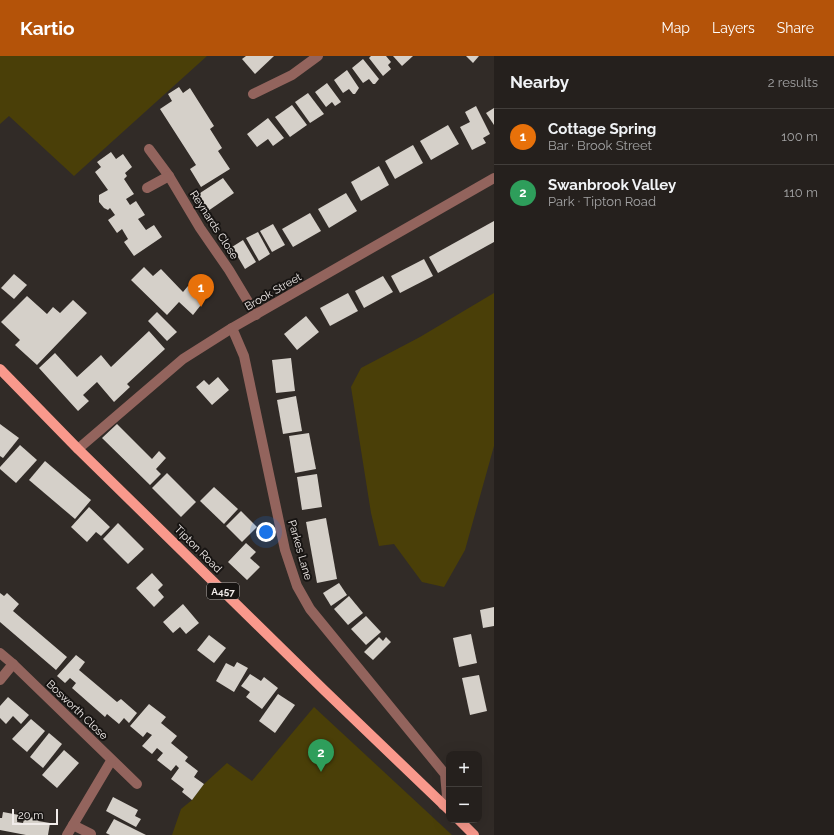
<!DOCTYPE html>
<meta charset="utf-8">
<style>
body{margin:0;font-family:Raleway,sans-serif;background:#312d2a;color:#f1f3f6}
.controls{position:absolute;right:12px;bottom:12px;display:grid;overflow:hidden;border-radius:8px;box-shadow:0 4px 16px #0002}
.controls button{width:36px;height:36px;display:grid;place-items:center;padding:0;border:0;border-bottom:1px solid #423e3b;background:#25201d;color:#f1f3f6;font:20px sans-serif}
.scale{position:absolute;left:12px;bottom:10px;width:46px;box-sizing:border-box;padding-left:4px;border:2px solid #f1ecea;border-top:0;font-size:11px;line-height:14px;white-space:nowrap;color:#f1ecea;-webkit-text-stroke:3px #171412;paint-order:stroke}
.you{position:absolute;left:266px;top:476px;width:14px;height:14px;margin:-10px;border:3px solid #fff;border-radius:50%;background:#1a73e8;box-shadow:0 0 0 6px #1a73e833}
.badge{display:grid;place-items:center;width:26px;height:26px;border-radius:50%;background:#b45309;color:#fff;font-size:13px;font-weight:700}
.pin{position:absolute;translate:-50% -33px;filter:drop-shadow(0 1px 2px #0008)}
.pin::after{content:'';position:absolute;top:21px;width:14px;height:12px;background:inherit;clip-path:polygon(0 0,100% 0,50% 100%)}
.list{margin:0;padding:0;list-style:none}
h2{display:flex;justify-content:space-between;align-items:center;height:52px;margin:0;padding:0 16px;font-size:17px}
h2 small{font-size:13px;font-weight:400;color:#a3a3a4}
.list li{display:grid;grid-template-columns:26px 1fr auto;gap:12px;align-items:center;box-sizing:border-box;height:56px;padding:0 16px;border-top:1px solid #423e3b}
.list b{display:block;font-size:15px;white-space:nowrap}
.list p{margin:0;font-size:13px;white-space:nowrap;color:#a3a3a4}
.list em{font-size:13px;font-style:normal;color:#a3a3a4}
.map{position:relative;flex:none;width:494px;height:779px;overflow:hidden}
header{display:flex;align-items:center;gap:24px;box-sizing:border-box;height:56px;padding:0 20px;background:#b45309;color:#fff}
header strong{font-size:19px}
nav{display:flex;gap:22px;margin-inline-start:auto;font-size:14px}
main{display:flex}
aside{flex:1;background:#25201d}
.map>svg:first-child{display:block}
.green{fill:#4a3f08}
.building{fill:#d5d0c9}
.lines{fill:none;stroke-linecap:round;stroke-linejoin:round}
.minor{stroke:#93645d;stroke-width:10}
.major{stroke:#f9998c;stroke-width:10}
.labels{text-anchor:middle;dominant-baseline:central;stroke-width:4;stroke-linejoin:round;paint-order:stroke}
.shield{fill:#171412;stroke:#b0aba9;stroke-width:1}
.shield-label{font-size:10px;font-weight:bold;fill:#f1ecea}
.street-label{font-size:11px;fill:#f1ecea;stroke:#171412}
</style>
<header>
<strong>Kartio</strong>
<nav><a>Map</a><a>Layers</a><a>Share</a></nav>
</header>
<main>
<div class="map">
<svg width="494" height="779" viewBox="0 0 494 779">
<rect width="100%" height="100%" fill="#312b27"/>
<g class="green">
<path d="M0,0H207L74,120L9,60L0,68Z"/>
<path d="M494,237V390L465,494L444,531L422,526L394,488L379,490L371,457L351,331L361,312L420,281Z"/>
<path d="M314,651L452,779H172L181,753L192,744L204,728L227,707L252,725Z"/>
</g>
<g class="building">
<path d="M246,0H274L255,18L242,3Z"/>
<path d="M371,0H386L391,6L388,9L391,13L383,20L369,2Z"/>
<path d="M393,0H413L402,10Z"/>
<path d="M466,0H479L473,7Z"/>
<path d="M363,3L379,23L375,28H373L369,23L363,27L352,12Z"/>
<path d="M347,14L359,32L355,38H353L349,33L343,37L334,24Z"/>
<path d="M327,27L341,46L335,50L332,46L326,51L315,36Z"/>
<path d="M179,31L183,37L190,32L214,70L210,73L222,92L218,95L230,113L201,131L190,113L196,109L160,53L172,45L168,38Z"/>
<path d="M308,37L324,58L310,67L295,46Z"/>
<path d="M292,49L307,69L290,81L275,61Z"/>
<path d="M476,50L490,78L483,82L486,87L472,94L460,71L470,66L465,56Z"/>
<path d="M494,52V69L486,57Z"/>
<path d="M268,62L284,82L273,90L268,83L257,91L247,78Z"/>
<path d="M448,69L459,88L431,104L420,85Z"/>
<path d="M413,89L423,107L395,123L385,105Z"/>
<path d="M111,96L116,103L123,98L132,111L125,117L127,120L124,123L134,138L126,143L130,149L136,145L145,159L138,163L146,174L154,169L162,181L134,200L124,186L128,183L122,173L117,177L108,164L115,159L110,152L108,154L104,152L99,146V139L108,134L95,116L101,111L97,106Z"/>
<path d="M379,110L389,129L361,145L351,126Z"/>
<path d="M223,122L234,137L208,155L197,139Z"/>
<path d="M346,137L357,155L329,172L318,153Z"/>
<path d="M310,157L321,175L293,191L282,173Z"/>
<path d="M494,165V186L438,217L429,201Z"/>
<path d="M273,168L285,189L272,196L260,175Z"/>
<path d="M258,176L270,198L259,205L246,182Z"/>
<path d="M243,184L256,206L245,213L232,191Z"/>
<path d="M424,203L433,220L400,237L391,220Z"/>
<path d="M144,211L153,220L161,213L183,236L188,230L204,245L193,259L179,246L167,259L131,224Z"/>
<path d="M14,218L27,229L14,243L1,232Z"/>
<path d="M383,220L393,236L364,252L355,235Z"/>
<path d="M348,237L358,255L330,270L320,252Z"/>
<path d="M27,240L47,258L53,251L60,257L73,244L87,257L37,309L15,289L20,284L1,266Z"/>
<path d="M157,256L177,276L167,285L148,265Z"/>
<path d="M306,260L319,276L297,294L284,278Z"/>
<path d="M149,275L165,293L127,328L130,331L114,346L97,326L83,339L89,345L78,355L39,312L55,297L77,321L101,299L111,311Z"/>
<path d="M291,302L295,335L276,337L272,304Z"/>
<path d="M218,321L229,334L212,349L196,331L204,324L209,329Z"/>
<path d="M296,340L302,375L283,378L277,344Z"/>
<path d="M0,368L19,382L3,402L0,400Z"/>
<path d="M117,368L152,403L159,395L166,402L156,413L161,418L150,429L102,382Z"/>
<path d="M309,377L316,413L295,417L289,380Z"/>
<path d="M20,389L37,404L16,427L0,413V411Z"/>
<path d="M45,405L91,444L75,463L29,424Z"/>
<path d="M167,417L196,446L181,461L152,432Z"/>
<path d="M317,418L322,451L302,454L297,421Z"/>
<path d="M214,431L238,453L224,468L200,445Z"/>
<path d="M89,451L110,471L101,480L96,476L87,486L71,471Z"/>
<path d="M241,455L257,471L242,486L226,470Z"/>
<path d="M326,462L337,523L317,527L306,466Z"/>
<path d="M118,467L144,493L128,508L103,483Z"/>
<path d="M246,487L256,496L250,502L260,511L247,524L228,506Z"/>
<path d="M152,517L163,529L158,534L164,541L154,551L136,532Z"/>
<path d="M339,527L347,539L331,550L323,537Z"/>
<path d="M0,537L4,540L7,537L19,548L13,555L67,601L56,614L0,566Z"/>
<path d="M349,540L363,557L348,569L334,553Z"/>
<path d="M183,548L199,567L186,578L180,571L173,577L163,566Z"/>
<path d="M494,551V570L483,572L480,554Z"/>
<path d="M366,560L381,576L366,589L351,573Z"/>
<path d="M471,578L477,607L459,611L453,582Z"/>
<path d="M209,579L226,592L214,607L197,594Z"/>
<path d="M379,581L383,585L386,581L391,586L373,604L364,596Z"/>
<path d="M76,599L85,606L79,614L117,646L121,643L137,657L129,667L124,662L119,668L107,658L105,661L72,632L76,627L70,622L65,627L57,620Z"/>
<path d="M237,606L248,612L234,636L216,625L226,607L234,611Z"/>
<path d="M250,618L261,625L264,621L278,632L262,653L246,641L250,636L241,630Z"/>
<path d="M479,619L487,655L470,659L462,622Z"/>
<path d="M278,638L295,649L275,677L259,665Z"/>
<path d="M8,641L29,659L21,668L13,660L6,668L0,662V650Z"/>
<path d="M149,648L166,661L161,667L177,680L171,687L188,701L185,705L198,715L194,721L204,728L192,744L182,736L184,733L171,723L179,712L176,709L171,715L157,704L163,697L157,692L152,698L142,690L152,679L147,676L143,681L130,670Z"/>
<path d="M31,663L45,675L27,696L12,683Z"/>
<path d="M49,677L62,688L43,712L30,701Z"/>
<path d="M64,694L79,707L57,732L42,719Z"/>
<path d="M113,741L138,754L135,760L141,763L136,771L106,755Z"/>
<path d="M3,756L19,759L17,766L23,767L25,760L39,763L38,765L50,767L48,779H26L0,774V762H2Z"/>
<path d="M114,763L146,779H110L106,777Z"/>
</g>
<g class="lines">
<g class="minor">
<path d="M253,38L292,19L318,0"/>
<path d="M149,93L169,120L200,172L229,214L256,259"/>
<path d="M147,132L169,120"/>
<path d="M232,272L244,300L285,494L297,530L310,553L445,718L447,740L443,749"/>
<path d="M78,393L183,303L232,272L494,122"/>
<path d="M0,597L13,608L137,728"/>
<path d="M0,624L13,608"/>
<path d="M73,769L91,778"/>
<path d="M67,779L111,705"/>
</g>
<g class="major">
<path d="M0,313L78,393L325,635L449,754"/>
<path d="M459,764L474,779"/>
</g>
</g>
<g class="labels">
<rect class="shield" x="207" y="527" width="32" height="16" rx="3"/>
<g class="shield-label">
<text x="223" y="535">A457</text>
</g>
<g class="street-label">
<text transform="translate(214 169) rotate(57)">Reynards Close</text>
<text transform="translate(273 236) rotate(-30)">Brook Street</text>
<text transform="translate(198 493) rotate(45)">Tipton Road</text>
<text transform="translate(300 494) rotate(74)">Parkes Lane</text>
<text transform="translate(77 654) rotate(44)">Bosworth Close</text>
</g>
</g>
</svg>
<div class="controls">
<button>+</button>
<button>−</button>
</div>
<div class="scale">20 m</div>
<div class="you"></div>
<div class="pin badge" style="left:201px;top:251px;background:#e8710a">1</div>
<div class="pin badge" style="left:321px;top:716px;background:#2e9e5b">2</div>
</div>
<aside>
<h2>Nearby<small>2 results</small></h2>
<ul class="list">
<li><span class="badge" style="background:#e8710a">1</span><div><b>Cottage Spring</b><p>Bar · Brook Street</p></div><em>100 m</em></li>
<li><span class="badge" style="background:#2e9e5b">2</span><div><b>Swanbrook Valley</b><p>Park · Tipton Road</p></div><em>110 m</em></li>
</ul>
</aside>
</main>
